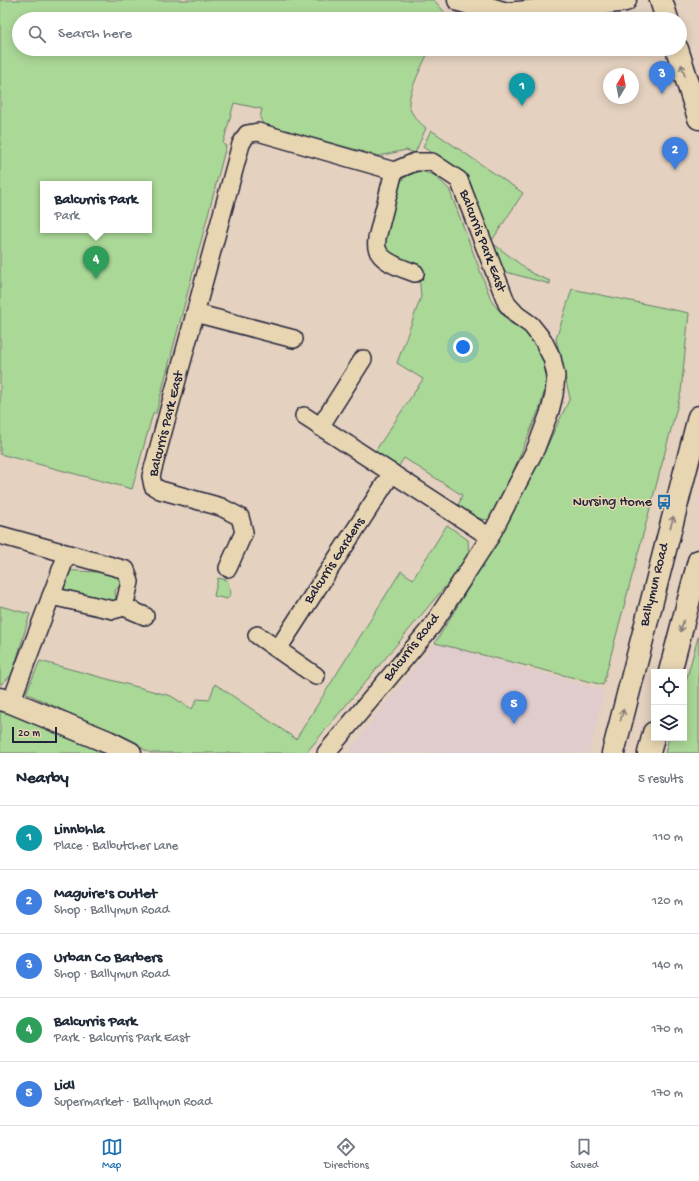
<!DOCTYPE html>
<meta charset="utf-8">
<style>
body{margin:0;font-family:"Gochi Hand",sans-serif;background:#f2f2f3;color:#1f2937}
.controls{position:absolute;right:12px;bottom:12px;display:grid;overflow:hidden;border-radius:0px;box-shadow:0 2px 10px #0003}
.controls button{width:36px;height:36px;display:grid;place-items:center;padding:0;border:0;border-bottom:1px solid #e0e1e3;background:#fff;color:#1f2937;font:20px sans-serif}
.compass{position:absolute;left:603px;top:68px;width:36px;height:36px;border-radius:50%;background:#fff;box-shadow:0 2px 10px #0003;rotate:10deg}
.scale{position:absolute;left:12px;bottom:10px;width:45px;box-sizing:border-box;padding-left:4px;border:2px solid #22223b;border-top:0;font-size:11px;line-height:14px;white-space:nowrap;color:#22223b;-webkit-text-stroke:3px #e8d6b3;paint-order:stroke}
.you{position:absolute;left:463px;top:347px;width:14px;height:14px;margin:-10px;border:3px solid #fff;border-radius:50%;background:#1a73e8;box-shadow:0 0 0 6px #1a73e833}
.badge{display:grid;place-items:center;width:26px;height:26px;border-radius:50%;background:#1f6fb2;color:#fff;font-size:13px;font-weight:700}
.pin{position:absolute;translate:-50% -33px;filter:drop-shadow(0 1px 2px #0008)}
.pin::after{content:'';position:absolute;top:21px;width:14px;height:12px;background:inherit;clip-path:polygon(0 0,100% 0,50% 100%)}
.popup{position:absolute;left:40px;top:181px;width:112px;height:52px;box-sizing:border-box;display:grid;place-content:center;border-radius:0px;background:#fff;filter:drop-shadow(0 1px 3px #0005);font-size:13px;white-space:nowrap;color:#747a83}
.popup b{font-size:15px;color:#1f2937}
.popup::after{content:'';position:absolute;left:50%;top:100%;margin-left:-8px;border:8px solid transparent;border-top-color:#fff}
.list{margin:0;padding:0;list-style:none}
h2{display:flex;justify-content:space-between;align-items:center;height:52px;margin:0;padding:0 16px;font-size:17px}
h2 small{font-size:13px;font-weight:400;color:#747a83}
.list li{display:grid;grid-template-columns:26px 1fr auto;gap:12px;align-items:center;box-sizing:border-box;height:64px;padding:0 16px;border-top:1px solid #e0e1e3}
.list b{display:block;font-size:15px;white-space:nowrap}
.list p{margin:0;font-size:13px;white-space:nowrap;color:#747a83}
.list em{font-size:13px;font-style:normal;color:#747a83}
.icon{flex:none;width:22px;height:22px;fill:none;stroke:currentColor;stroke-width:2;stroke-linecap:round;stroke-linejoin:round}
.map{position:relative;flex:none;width:699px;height:753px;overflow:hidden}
.search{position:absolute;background:#fff;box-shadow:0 2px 10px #0003;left:12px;right:12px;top:12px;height:44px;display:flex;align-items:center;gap:10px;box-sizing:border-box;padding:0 14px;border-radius:22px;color:#747a83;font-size:15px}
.sheet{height:372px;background:#fff}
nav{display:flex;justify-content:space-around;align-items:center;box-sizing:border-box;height:56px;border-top:1px solid #e0e1e3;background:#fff;font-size:11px;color:#747a83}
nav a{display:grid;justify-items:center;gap:2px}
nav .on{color:#1f6fb2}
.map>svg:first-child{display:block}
.built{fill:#e0cbcd}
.green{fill:#aad897;stroke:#667d69;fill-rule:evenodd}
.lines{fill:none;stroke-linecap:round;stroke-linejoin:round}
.street-casing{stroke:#22223b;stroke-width:20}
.secondary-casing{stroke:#22223b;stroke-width:25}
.street{stroke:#e8d6b3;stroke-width:17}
.secondary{stroke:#e8d6b3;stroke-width:22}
.oneway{stroke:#857c77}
.labels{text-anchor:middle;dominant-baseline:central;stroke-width:3;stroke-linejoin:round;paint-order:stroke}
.street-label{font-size:14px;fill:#22223b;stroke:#e8d6b3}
.poi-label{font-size:14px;fill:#22223b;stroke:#e8d6b3;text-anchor:end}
</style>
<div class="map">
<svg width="699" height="753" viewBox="0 0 699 753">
<rect width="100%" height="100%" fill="#e4d1bf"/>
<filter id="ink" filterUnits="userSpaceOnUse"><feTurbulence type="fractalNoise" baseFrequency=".025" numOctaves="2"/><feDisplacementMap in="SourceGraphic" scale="8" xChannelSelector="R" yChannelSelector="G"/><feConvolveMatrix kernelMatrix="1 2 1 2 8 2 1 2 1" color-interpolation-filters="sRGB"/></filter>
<g filter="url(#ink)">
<path class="built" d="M435,643L604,690L589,753H349L366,728Z"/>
<g class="green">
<path d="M0,0H434L445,13L443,19H19V49H430C424,61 408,93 409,105C411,115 419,122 426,128L415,153L406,150L379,156L263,124L260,118L262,109L234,103L223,144L226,146L156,413H153L132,489L0,454ZM43,184H149V230H43Z"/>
<path d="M431,130L523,193L491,242L533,274L550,281V284L502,271L469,179L423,147Z"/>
<path d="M420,171L434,175L449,189L492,302L509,322L537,339L548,374L541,405L495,515L488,520L475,518L458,506L462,495L404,458L395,472L372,456L423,379L397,363L421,297L419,274L396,267L383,244L399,183L407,176Z"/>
<path d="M572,289L689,313L681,392L603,685L435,643L480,569L538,465L570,398L556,339Z"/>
<path d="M447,525L468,540L469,558L306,753H150L135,744L26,693L40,661L171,696L192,709L197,699L209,700L215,684L296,739L401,571L413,579Z"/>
<path d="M60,570L114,573L122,584L115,590L116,604L56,587Z"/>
<path d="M218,578L227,580L231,593L227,599L214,596Z"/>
<path d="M0,606L30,614L12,675L0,685Z"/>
<path d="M699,634V672L698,675L699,676V753H665L669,738H684V688Z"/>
<path d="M0,699L108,745L103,753H0Z"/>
</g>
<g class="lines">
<g class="street-casing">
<g id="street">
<path d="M394,171L377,238C377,241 376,246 377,248C380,262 404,269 415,273"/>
<path d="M195,313L294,339"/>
<path d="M304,416L490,537"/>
<path d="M320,427L363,359"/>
<path d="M0,535L126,570L130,582L124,607L113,610L51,596"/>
<path d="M228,568L244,532L240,517L221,507L160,490L153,486L151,476L241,144L247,134L258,132L394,171L415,162H432L459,180L507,304L517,315L531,325L543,340L552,358L556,376L554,395L550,411L536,448L490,537L432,626L326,753"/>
<path d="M124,607L145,616"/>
<path d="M257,635L316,676"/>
<path d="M278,649L392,473"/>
<path d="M11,702L67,554"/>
</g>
</g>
<g class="secondary-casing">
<g id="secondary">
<path d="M459,0L507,14L567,8L625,0"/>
<path d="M661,0L667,19"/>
<path d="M677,49L699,118"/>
<path d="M670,672L699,561"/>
<path d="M0,699L11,702L108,742L130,753"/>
<path d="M613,753L699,417"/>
<path d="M649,753L654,733"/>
</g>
</g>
<use href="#street" class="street"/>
<use href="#secondary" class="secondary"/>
</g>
<defs><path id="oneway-shaft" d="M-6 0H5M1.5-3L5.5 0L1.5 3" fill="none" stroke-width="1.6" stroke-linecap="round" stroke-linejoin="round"/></defs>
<g class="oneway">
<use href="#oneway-shaft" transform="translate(683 70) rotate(-108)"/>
<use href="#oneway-shaft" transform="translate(672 522) rotate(-74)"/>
<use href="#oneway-shaft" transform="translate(682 626) rotate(105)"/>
<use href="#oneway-shaft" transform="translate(622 715) rotate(-75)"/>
</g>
</g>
<defs>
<g id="bus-bare" transform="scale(1.2)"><path d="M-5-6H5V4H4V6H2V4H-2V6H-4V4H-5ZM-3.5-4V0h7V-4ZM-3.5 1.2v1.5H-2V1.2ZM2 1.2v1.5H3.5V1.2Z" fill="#1f6fb2" stroke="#e8d6b3" stroke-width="2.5" paint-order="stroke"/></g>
</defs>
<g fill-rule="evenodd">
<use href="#bus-bare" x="664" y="502"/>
</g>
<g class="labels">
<g class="street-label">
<text transform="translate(482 241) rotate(69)">Balcurris Park East</text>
<text transform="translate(167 424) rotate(-76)">Balcurris Park East</text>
<text transform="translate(335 561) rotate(-57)">Balcurris Gardens</text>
<text transform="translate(655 585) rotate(-76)">Ballymun Road</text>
<text transform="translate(412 648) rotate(-52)">Balcurris Road</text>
</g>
<g class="poi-label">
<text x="652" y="502">Nursing Home</text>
</g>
</g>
</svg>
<div class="controls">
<button><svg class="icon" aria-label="locate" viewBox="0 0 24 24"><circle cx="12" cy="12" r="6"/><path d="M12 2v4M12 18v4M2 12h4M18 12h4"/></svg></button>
<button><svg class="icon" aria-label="layers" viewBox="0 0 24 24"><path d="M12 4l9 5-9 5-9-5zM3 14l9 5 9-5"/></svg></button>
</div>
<svg class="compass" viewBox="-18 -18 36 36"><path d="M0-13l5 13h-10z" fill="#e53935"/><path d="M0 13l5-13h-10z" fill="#747a83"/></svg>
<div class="scale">20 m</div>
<div class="you"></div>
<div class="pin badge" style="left:522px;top:106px;background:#0f9aa8">1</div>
<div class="pin badge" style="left:675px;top:170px;background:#3f7fe0">2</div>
<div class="pin badge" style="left:662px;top:94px;background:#3f7fe0">3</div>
<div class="pin badge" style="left:96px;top:279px;background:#2e9e5b">4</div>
<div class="popup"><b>Balcurris Park</b>Park</div>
<div class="pin badge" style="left:514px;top:724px;background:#3f7fe0">5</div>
<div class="search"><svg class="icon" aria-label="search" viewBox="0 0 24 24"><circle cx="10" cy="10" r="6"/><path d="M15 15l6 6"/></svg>Search here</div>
</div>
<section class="sheet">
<h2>Nearby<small>5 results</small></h2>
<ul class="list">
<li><span class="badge" style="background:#0f9aa8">1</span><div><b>Linnbhla</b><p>Place · Balbutcher Lane</p></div><em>110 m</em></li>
<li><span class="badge" style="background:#3f7fe0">2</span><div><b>Maguire's Outlet</b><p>Shop · Ballymun Road</p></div><em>120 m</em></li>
<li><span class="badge" style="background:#3f7fe0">3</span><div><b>Urban Co Barbers</b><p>Shop · Ballymun Road</p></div><em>140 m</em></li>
<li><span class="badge" style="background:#2e9e5b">4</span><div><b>Balcurris Park</b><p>Park · Balcurris Park East</p></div><em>170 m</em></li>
<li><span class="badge" style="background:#3f7fe0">5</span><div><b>Lidl</b><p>Supermarket · Ballymun Road</p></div><em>170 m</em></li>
</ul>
</section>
<nav>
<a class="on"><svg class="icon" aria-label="map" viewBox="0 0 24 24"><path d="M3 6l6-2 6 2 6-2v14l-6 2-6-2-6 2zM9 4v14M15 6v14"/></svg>Map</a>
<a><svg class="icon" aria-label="directions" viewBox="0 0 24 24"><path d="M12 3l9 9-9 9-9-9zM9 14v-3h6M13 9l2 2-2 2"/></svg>Directions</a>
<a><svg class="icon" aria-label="saved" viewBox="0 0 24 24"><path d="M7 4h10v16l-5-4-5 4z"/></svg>Saved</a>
</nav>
